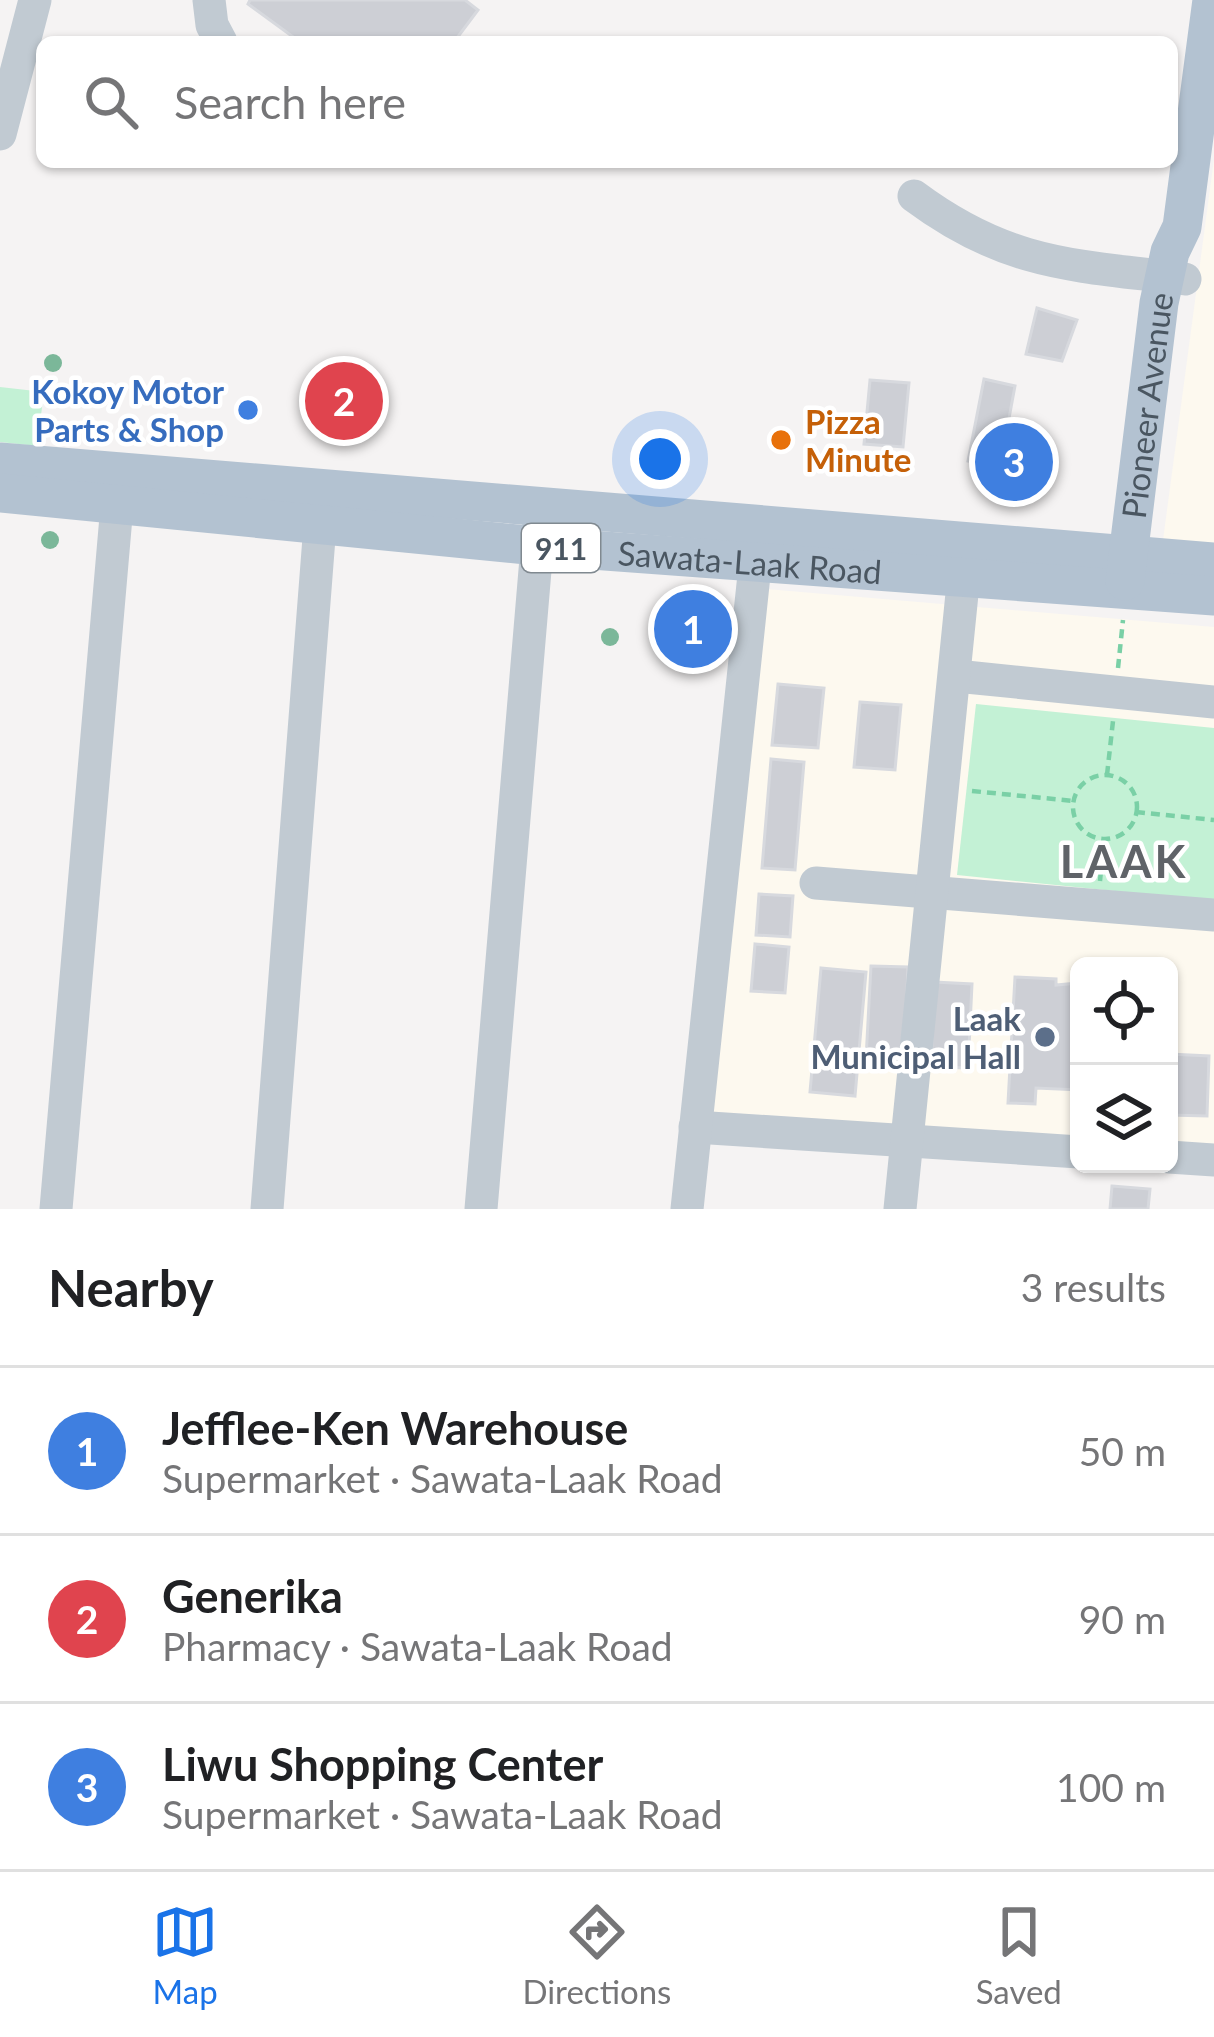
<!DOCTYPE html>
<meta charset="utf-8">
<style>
body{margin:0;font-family:Lato,sans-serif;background:#f6f6f6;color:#202124}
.controls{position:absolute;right:36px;bottom:36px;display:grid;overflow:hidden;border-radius:18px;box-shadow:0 3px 9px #0004}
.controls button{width:108px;height:108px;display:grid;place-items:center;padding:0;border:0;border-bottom:3px solid #e0e0e0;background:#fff;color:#202124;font:60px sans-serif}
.you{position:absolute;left:660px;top:459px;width:42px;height:42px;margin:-30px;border:9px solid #fff;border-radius:50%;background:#1a73e8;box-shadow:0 0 0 18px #1a73e833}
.badge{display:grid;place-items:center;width:78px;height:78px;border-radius:50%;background:#1a73e8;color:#fff;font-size:39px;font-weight:700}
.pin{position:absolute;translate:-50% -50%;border:6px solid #fff;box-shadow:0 3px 12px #0006}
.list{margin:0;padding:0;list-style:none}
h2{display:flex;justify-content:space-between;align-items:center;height:156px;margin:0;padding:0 48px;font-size:51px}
h2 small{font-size:39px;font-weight:400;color:#757577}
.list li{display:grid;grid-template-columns:78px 1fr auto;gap:36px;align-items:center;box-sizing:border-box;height:168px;padding:0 48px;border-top:3px solid #e0e0e0}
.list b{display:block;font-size:45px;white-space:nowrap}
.list p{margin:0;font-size:39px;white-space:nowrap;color:#757577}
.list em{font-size:39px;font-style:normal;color:#757577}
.icon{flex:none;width:66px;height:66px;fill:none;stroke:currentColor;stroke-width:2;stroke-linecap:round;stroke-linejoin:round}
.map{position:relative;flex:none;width:1214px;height:1209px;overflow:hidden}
.search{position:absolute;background:#fff;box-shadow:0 3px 9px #0004;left:36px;right:36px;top:36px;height:132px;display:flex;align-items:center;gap:30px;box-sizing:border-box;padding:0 42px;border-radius:18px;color:#757577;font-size:45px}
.sheet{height:660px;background:#fff}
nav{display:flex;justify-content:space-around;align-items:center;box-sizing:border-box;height:168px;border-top:3px solid #e0e0e0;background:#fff;font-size:33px;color:#757577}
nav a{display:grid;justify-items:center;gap:6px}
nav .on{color:#1a73e8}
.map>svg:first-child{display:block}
.commercial{fill:#fdf9ef}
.green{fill:#c3f1d5}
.building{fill:#cdcfd5;stroke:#d7d9de;stroke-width:3}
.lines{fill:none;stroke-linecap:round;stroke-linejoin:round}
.path{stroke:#7ad0a6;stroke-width:4.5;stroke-dasharray:9 6;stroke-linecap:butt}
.minor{stroke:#c1cad2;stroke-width:33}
.major{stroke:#b3c2d1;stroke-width:39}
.tree{fill:#7bb799}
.shop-dot{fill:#3f7fe0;stroke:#fff;stroke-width:4.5}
.food-dot{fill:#e8710a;stroke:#fff;stroke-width:4.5}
.service-dot{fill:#5c6f8a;stroke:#fff;stroke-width:4.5}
.labels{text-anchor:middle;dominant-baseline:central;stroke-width:9;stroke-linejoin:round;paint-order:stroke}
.shield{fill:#fff;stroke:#808990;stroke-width:3}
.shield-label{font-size:30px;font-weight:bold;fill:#4a5661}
.shop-label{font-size:33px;font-weight:bold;fill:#366cbe;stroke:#fff;text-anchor:end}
.street-label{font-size:33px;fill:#4a5661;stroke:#fff}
.food-label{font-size:33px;font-weight:bold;fill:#c56008;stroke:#fff;text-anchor:start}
.service-label{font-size:33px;font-weight:bold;fill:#4e5e75;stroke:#fff;text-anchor:end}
.district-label{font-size:45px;font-weight:bold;letter-spacing:3px;fill:#5f6368;stroke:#fff}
</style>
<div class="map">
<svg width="1214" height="1209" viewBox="0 0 1214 1209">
<rect width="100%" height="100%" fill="#f5f3f3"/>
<g class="commercial">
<path d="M1214,159V544L1163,540Z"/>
<path d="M766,589L1214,627V1144L1169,1141V966H1079V1136L713,1112Z"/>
</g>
<g class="green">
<path d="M0,387L44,392L37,446L0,442Z"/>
<path d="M976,704L1214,728V901L957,875Z"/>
</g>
<g class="building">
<path d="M250,0H465L478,10L454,42H300L248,4Z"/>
<path d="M1037,308L1077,320L1062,361L1026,354Z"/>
<path d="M984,379L1015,386L1000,467L968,461Z"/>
<path d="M870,380L909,383L903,447L864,444Z"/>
<path d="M778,684L824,688L818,748L772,745Z"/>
<path d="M860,702L901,705L895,770L854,767Z"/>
<path d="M771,759L804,762L795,870L762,868Z"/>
<path d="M759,894L793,896L790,937L756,935Z"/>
<path d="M755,944L789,947L785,993L751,991Z"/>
<path d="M871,966L908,967L904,1061L866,1059Z"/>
<path d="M821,968L866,972L855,1096L810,1092Z"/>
<path d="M1015,977L1056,979V985L1079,983V1090L1036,1088L1035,1104L1008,1103Z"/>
<path d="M934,982L972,984L968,1068L931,1067Z"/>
<path d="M1169,1054L1209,1056L1207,1116L1169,1115Z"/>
<path d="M1112,1186L1150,1189L1148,1209H1110Z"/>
</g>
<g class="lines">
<g class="path">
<path d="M1118,668L1123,620"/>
<path d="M1107,775L1113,721"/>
<circle cx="1105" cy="807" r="32"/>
<path d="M972,791L1074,801"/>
<path d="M1136,812L1214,820"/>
<path d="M1100,881L1104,838"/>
</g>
<g class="minor">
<path d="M209,0L212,25L221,42"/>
<path d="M0,134L35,0"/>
<path d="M914,196C1008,266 1074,265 1185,279"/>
<path d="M956,676L1214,702"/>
<path d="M816,883L1214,915"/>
<path d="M695,1127L1079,1152"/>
<path d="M1169,1157L1214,1160"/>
<path d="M56,1209L119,482"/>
<path d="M267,1209L322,499"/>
<path d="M481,1209L539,523"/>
<path d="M687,1209L758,537"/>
<path d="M900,1209L966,554"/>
</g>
<g class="major">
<path d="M0,462L1214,562"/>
<path id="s1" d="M0,493L537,546L1214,596"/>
<path id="s2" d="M1125,581L1159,303L1170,252L1182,227L1212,0"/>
</g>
</g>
<g class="tree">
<circle cx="53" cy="363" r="9"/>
<circle cx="50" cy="540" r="9"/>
<circle cx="610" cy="637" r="9"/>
</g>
<circle class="shop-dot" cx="248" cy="410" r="12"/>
<circle class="food-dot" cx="781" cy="440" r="12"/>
<circle class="service-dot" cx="1045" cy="1037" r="12"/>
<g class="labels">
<rect class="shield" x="522" y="524" width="78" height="48" rx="9"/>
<g class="shield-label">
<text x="561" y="548">911</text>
</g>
<g class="shop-label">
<text x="224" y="391">Kokoy Motor<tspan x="224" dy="38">Parts &amp; Shop</tspan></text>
</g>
<g class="street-label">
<text stroke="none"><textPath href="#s2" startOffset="177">Pioneer Avenue</textPath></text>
<text stroke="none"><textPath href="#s1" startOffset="753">Sawata-Laak Road</textPath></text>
</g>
<g class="food-label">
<text x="805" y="421">Pizza<tspan x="805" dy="38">Minute</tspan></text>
</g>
<g class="service-label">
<text x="1021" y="1018">Laak<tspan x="1021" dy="38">Municipal Hall</tspan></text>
</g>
<g class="district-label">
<text x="1124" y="861">LAAK</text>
</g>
</g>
</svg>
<div class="controls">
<button><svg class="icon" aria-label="locate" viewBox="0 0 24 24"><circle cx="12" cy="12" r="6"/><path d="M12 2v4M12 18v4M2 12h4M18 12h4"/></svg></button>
<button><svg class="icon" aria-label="layers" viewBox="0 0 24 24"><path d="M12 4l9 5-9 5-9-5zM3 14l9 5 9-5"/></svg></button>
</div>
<div class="you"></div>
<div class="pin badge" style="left:693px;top:629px;background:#3f7fe0">1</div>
<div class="pin badge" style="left:344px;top:401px;background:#e0444e">2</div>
<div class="pin badge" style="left:1014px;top:462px;background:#3f7fe0">3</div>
<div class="search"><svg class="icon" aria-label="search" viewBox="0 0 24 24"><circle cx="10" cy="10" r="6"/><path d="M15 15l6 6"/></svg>Search here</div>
</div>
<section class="sheet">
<h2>Nearby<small>3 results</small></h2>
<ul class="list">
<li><span class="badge" style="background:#3f7fe0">1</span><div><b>Jefflee-Ken Warehouse</b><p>Supermarket · Sawata-Laak Road</p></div><em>50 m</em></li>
<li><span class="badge" style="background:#e0444e">2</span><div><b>Generika</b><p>Pharmacy · Sawata-Laak Road</p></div><em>90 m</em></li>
<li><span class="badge" style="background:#3f7fe0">3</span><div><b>Liwu Shopping Center</b><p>Supermarket · Sawata-Laak Road</p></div><em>100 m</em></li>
</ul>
</section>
<nav>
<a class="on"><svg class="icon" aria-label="map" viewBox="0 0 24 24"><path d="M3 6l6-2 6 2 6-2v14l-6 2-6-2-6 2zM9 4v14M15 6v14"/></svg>Map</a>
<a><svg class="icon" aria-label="directions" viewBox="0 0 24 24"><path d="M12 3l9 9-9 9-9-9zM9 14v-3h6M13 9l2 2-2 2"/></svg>Directions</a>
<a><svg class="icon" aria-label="saved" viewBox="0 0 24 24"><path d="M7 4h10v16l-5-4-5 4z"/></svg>Saved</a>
</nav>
